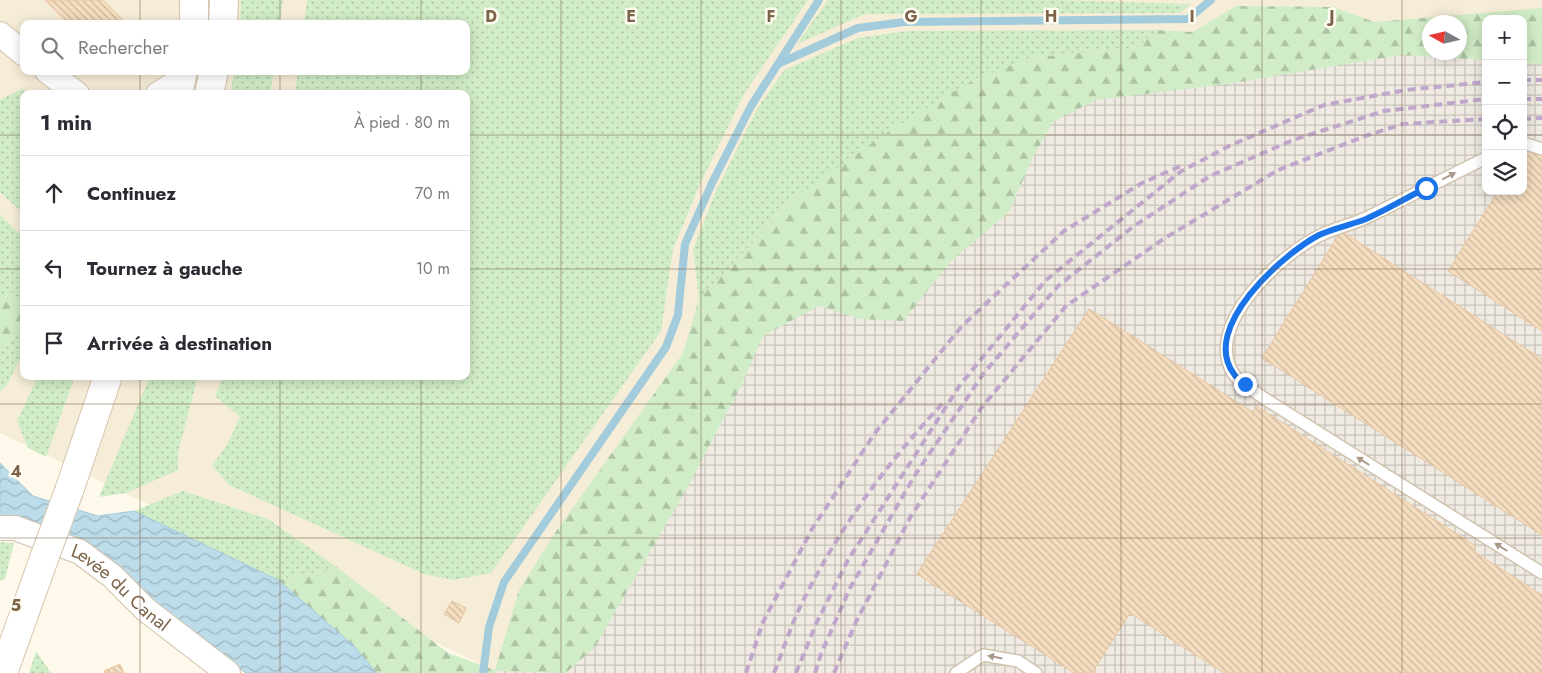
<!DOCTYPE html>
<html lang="fr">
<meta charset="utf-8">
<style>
body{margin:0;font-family:Jost,sans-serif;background:#f2f2f3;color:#2b2b33}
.controls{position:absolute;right:15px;top:15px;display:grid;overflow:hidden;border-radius:10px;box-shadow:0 2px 12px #0003}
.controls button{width:45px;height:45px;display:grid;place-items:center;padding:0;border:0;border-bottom:1px solid #e1e1e2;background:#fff;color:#2b2b33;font:25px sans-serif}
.compass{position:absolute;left:1422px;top:15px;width:45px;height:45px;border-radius:50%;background:#fff;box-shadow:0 2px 12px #0003;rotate:278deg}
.stop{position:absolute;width:15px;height:15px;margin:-11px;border:4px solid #1a73e8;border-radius:50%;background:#fff}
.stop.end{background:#1a73e8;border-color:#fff;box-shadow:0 1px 5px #0008}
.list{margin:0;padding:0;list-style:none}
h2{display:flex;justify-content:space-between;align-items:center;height:65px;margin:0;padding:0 20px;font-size:21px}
h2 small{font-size:16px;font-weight:400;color:#7c7c81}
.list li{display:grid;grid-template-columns:32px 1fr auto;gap:15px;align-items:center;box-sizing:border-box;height:75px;padding:0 20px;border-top:1px solid #e1e1e2}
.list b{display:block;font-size:19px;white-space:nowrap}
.list em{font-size:16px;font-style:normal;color:#7c7c81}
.icon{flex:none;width:28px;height:28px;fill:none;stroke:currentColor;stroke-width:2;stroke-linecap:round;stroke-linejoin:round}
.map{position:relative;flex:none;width:1542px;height:673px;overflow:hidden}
.search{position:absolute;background:#fff;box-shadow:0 2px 12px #0003;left:20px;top:20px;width:450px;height:55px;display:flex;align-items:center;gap:12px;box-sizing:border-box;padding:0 18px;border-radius:10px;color:#7c7c81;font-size:19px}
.panel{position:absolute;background:#fff;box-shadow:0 2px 12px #0003;left:20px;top:90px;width:450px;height:290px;border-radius:10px}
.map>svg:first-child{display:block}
.residential{fill:#f6edd8;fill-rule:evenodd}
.industrial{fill:url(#industrial-grid)}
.grass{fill:url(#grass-dots)}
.forest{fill:url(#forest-firs);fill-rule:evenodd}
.water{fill:url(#water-waves);stroke:#a2cbdc}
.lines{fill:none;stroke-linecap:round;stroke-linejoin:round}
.stream{stroke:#a2cbdc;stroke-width:8}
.building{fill:url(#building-back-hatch);stroke:#e9c69f}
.lane-casing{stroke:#d2c3ae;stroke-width:14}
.street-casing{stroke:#d2c3ae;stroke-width:26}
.secondary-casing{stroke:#d6c4ac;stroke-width:30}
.lane{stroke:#fff;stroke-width:11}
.street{stroke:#fff;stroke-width:24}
.secondary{stroke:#fff;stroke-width:28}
.rail{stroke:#bfa6ca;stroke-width:4;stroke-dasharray:8 5;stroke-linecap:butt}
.secondary-bridge-casing{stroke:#d6c4ac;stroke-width:30;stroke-linecap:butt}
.secondary-bridge{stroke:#fff;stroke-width:28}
.oneway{fill:#aa9a89}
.route{stroke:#1a73e8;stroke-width:6}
.grid{fill:none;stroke:#7c634a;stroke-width:1;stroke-opacity:0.55}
.labels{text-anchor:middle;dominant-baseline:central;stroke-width:5;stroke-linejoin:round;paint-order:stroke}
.street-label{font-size:19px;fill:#7c634a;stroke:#fffcf2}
.grid-label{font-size:16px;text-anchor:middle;font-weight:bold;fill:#7c634a;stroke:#fffcf2;stroke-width:5;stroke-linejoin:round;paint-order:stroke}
</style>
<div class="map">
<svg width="1542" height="673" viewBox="0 0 1542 673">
<defs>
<pattern id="industrial-grid" width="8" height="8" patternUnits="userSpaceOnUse" patternTransform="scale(1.25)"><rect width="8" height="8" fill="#efebe3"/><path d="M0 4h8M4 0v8" fill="none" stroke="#c7c2ba"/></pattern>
<pattern id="grass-dots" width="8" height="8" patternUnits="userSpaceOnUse" patternTransform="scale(1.25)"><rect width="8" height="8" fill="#d1edc7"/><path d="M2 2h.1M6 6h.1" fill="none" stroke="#afc4a4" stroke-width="1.8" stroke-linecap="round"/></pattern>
<pattern id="forest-firs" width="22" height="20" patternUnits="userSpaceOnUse" patternTransform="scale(1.25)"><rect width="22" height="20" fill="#d1edc7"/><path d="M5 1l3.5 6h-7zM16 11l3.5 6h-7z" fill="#afc4a4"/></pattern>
<pattern id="water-waves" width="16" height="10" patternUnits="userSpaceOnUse" patternTransform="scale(1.25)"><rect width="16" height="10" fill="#bcdcea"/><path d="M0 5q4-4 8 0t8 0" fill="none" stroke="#9eb6c0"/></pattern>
<pattern id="building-back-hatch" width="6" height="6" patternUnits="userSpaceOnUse" patternTransform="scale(1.25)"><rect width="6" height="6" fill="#f5ddc0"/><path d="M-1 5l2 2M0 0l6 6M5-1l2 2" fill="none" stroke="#cbb79e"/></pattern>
</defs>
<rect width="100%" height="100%" fill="#fef9ea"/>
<path class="residential" d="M0,0H1542V69L1523,72V19H1486V77L495,671L0,433ZM1430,22H1460V52H1430ZM24,24H466V71H24ZM24,94H466V376H24Z"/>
<path class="industrial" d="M1401,55L1486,60V191H1523V63L1542,64V673H497L495,671L559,557L963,115Z"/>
<g class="grass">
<path d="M241,0H283L280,24H240Z"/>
<path d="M307,0H808L744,94L700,184L673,249L661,331L491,573L454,580L424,574L229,485L212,465L227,445L240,417L215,396L223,376H466V94H295L298,71H466V24H304Z"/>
<path d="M828,0H1053L1191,4L1180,13L865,14L797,44Z"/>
<path d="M1157,30L1138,47L1029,58L797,196L699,299L693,249L716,191L757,109L784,70L858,38L906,31Z"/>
<path d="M234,71H274L270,94H231Z"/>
<path d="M23,88L27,94H24V214L0,192V100Z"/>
<path d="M0,215L24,238V299L14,292L0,300Z"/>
<path d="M24,325V351L7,385L0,391V354Z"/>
<path d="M38,376H75L46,457L28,448L17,421Z"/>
<path d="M150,376H198L178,453V470L126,493L99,497Z"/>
<path d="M183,491L268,519L338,568L278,580L134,511Z"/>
<path d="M0,542L14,543L5,579L0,581Z"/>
<path d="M36,651L51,673H29Z"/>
</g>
<g class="forest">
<path d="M1236,6L1332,7L1375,22L1542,8V64L1523,63V19H1486V60L1401,55L1227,84L1096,100L1053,122L1033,157L1009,212L951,261L903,321L860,319L819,306L763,336L743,382L687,488L595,647L566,673L496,671L497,673H377L353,645L278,580L338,568L448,653L495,670L519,590L557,530L683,353L699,299L797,196L888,132L975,79L1029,58L1138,47L1157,30L1193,32ZM1430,22H1460V52H1430Z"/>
<path d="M14,292L24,299V325L0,354V300Z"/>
</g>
<path class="water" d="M0,463L33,496L98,516L134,511L278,580L353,645L377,673H246L195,639L86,541L24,522L0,520Z"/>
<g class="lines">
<g class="stream">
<path d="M780,63L858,28L904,22L1188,19L1211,0"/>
<path d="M483,673L489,627L504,582L666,347L678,315L685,244L712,183L751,106L819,0"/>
</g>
</g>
<g class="building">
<path d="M45,0H103L123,20L120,24H69Z"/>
<path d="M1528,144L1542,153V331L1448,271L1498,191H1523V152Z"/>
<path d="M1341,231L1542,359V535L1262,358Z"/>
<path d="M1089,309L1253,412L1256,406L1476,546L1473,551L1542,595V673H1224L1130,613L1092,673H1074L917,574Z"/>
<path d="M452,601L466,608L459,623L444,614Z"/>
<path d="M120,664L124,673H105L104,671Z"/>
</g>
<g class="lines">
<g class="lane-casing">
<g id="lane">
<path d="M1523,143L1542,149"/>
<path d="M1486,158C1447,177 1409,197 1370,216C1355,224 1337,227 1321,235C1282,253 1203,325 1233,373C1239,383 1253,390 1262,397L1542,573"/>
<path d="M956,673L983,655L1018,661L1036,673"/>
</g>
</g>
<g class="street-casing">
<g id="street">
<path d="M0,34L24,54"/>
<path d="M47,71L77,94"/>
<path d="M158,94L181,80"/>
<path id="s1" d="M0,528H15L80,552L112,576L146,610L228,673"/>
</g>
</g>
<g class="secondary-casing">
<g id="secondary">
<path d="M194,0V24"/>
<path d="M223,24L224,0"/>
<path d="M178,94L183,71"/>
<path d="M209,94L214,71"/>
<path d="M69,491L108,376"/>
<path d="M3,673L46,553"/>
</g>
</g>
<use href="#lane" class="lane"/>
<use href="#street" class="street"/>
<use href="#secondary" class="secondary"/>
<g class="rail">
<path d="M1523,80H1542"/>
<path d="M1523,99H1542"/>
<path d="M1523,119L1542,118"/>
<path d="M746,673L763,622L812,529L875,433L962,326L1064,231L1142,183L1183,165"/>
<path d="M774,673C784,648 792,622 804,599C840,527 887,463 942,404"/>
<path d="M796,673L816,624L848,560L960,385L1046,280L1180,172L1229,146L1324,105L1406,90L1486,82"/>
<path d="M815,673L821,654L850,588L915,475L984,373L1058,286L1134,226L1210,176L1293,140L1384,111L1486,99"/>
<path d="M834,673L856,622L911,516L982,407L1066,306L1165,238L1278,170L1368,135L1403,124L1486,119"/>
</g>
<g class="secondary-bridge-casing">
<path id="secondary-bridge" d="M46,553L69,491"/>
</g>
<use href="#secondary-bridge" class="secondary-bridge"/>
</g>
<defs><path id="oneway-solid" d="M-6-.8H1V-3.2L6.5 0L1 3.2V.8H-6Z" transform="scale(1.25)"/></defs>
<g class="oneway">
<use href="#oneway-solid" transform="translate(1449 176) rotate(-27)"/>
<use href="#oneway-solid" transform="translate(1363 461) rotate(-148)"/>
<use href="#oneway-solid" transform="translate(1501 547) rotate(-148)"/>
<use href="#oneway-solid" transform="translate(995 657) rotate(-169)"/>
</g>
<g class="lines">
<path class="route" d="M1245,384C1241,381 1236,378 1234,374C1199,328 1283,254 1319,235C1334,228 1351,225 1366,219C1386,210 1406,198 1426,188"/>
</g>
<path class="grid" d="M140,0V24M280,0V24M421,0V24M561,0V673M701,0V673M841,0V673M981,0V673M1121,0V673M1262,0V673M1402,0V673M140,71V94M280,71V94M421,71V94M0,135H24M466,135H1486M1523,135H1542M0,269H24M466,269H1542M140,376V673M280,376V673M421,376V673M0,404H1542M0,538H1542"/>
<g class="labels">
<g class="street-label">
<text stroke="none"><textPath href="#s1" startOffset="138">Levée du Canal</textPath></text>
</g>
</g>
<g class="grid-label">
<text x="491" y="22">D</text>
<text x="631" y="22">E</text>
<text x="771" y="22">F</text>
<text x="911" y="22">G</text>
<text x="1051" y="22">H</text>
<text x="1192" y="22">I</text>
<text x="1332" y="22">J</text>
<text x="16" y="477">4</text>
<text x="16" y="611">5</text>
</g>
</svg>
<div class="controls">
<button>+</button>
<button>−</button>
<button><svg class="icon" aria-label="locate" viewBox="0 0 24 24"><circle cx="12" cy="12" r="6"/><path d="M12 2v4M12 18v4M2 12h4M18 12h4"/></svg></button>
<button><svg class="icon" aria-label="layers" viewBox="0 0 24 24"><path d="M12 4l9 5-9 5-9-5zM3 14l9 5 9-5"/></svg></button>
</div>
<svg class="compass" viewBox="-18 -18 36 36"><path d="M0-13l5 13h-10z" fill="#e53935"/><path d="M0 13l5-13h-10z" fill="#7c7c81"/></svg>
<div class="stop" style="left:1426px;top:188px"></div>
<div class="stop end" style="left:1245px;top:384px"></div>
<div class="search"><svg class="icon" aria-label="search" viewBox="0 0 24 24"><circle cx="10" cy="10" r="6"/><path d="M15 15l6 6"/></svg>Rechercher</div>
<section class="panel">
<h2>1 min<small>À pied · 80 m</small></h2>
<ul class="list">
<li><svg class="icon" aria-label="ahead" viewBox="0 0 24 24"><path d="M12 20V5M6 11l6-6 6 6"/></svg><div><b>Continuez</b></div><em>70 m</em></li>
<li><svg class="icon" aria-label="left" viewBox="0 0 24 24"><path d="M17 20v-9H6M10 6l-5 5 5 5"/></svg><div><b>Tournez à gauche</b></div><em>10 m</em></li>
<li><svg class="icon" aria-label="arrive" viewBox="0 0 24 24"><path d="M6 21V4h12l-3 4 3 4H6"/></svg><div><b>Arrivée à destination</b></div></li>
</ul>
</section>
</div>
